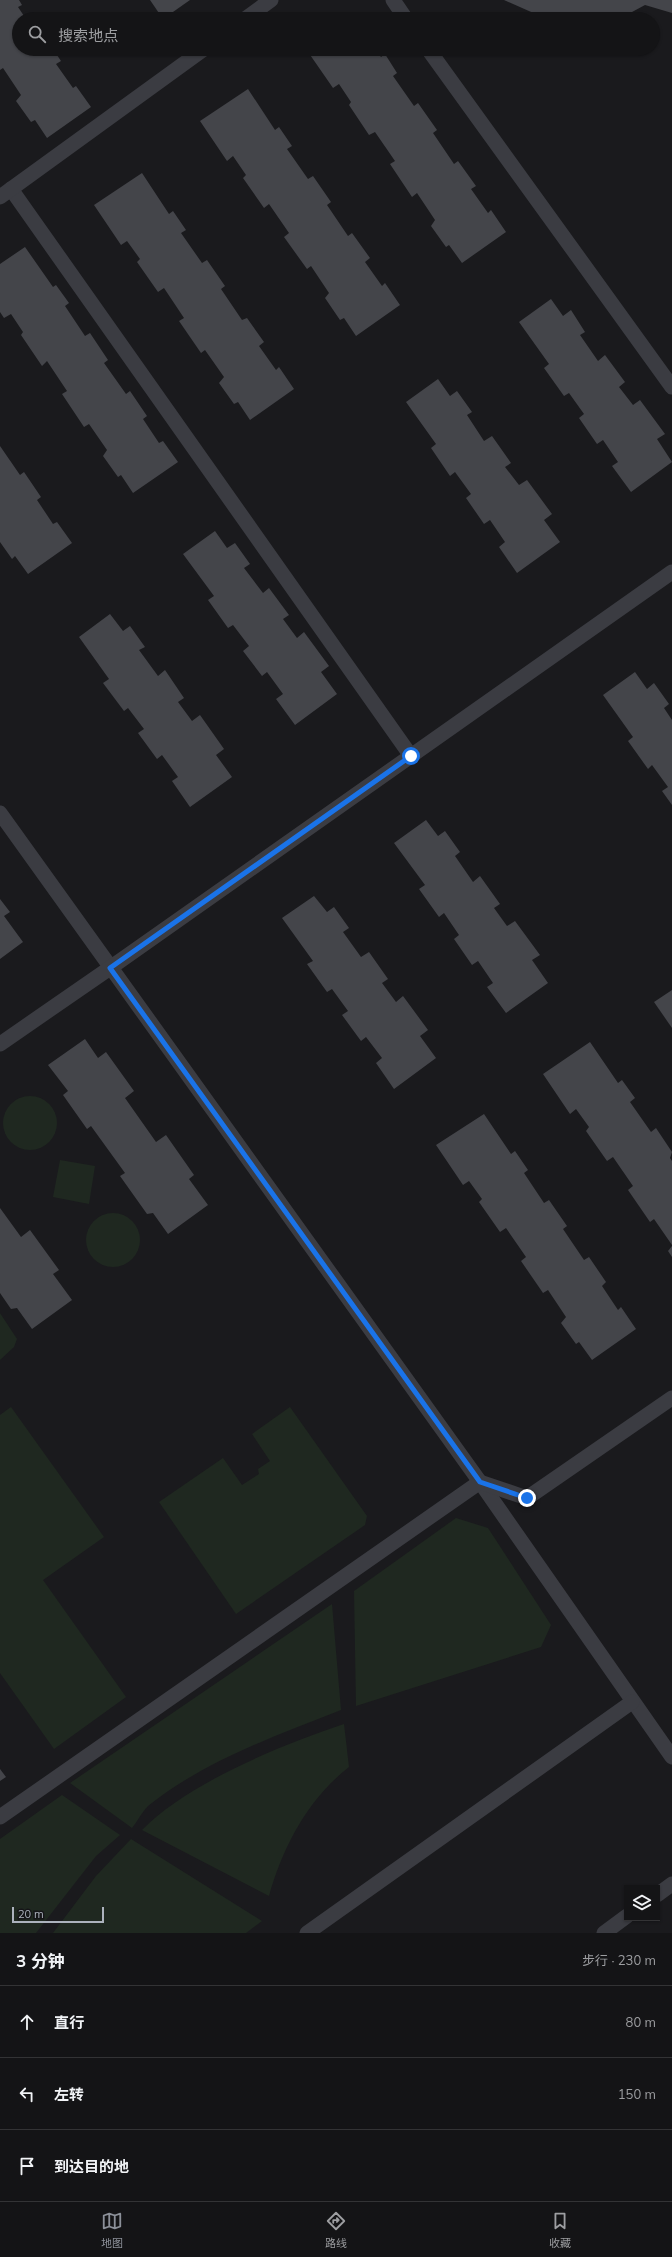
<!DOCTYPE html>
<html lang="zh">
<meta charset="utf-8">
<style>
body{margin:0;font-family:Mulish,"Noto Sans SC",sans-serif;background:#1d1d1f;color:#f1f3f6}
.controls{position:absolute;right:12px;bottom:12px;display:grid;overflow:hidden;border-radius:0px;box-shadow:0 1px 3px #0004}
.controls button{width:36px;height:36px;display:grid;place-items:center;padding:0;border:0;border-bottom:1px solid #333335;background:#141416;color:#f1f3f6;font:20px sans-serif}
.scale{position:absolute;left:12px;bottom:10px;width:92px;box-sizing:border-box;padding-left:4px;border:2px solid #acb2bd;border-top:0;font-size:11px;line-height:14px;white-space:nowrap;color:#acb2bd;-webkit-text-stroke:3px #151518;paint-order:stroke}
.stop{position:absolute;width:12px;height:12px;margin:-9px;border:3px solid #1a73e8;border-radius:50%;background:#fff}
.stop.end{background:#1a73e8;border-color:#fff;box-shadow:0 1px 4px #0008}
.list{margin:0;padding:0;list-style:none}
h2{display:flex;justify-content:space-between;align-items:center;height:52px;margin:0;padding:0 16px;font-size:17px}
h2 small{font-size:13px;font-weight:400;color:#9d9ea1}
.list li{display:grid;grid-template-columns:26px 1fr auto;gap:12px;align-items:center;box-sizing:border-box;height:72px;padding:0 16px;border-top:1px solid #333335}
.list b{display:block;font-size:15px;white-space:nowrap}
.list em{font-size:13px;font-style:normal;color:#9d9ea1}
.icon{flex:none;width:22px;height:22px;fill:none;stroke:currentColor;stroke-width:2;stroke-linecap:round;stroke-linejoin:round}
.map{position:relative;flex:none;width:672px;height:1933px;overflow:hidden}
.search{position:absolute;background:#141416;box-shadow:0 1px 3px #0004;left:12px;right:12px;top:12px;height:44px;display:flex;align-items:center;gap:10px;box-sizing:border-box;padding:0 14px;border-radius:22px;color:#9d9ea1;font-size:15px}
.sheet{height:268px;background:#141416}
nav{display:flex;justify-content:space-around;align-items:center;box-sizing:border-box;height:56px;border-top:1px solid #333335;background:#141416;font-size:11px;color:#9d9ea1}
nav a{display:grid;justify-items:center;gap:2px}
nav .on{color:#8c9099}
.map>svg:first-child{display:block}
.green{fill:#1f2820}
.building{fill:#44454a}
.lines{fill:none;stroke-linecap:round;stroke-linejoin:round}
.service{stroke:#3b3c42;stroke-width:15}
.route{stroke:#1a73e8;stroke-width:5}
</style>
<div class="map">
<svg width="672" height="1933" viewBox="0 0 672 1933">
<rect width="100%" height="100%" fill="#1a1a1d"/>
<g class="green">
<circle cx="30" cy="1123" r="27"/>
<path d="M60,1160L95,1166L89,1204L53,1197Z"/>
<circle cx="113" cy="1240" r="27"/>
<path d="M0,1313L17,1339L14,1347L0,1360Z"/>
<path d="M11,1407L104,1537L43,1580L126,1697L54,1749L0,1673V1415Z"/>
<path d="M290,1407L367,1516L365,1525L236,1614L159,1502L223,1458L242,1485L259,1474L258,1469L270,1461L252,1434Z"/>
<path d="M456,1518L488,1528L551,1625L541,1647L356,1706L354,1591Z"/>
<path d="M332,1604L341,1710C275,1736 204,1761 148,1806C142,1812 137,1822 132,1828L70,1783Z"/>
<path d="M344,1724L349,1767C307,1800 283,1847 269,1896L142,1830C188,1783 281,1745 344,1724Z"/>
<path d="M62,1795L120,1835L96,1856L36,1933H0V1839Z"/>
<path d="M131,1839L262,1921L246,1933H53L96,1876Z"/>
</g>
<g class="building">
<path d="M0,0H19L22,5L18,7L26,19H19V49H53L61,61L56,64L73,88L76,86L91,107L47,138L35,120L31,122L16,101L21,95L3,68L0,70Z"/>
<path d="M150,0H190L163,19Z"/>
<path d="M504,0H672V13L645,5L619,19H547Z"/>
<path d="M306,49H375L381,57L385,54L397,73L393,76L414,106L418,103L437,130L433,133L454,164L458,161L476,186L471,189L488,213L491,210L506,232L462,263L449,245L446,247L431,226L435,220L417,193L412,197L390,164L395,161L375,132L369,135L349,105L351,102L339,84L333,88Z"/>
<path d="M248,89L275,130L279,127L292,146L287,149L308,179L313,176L331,202L327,205L348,236L352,233L370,258L365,262L382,286L385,283L400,305L356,336L344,318L340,320L325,298L329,293L311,266L307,269L284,237L289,233L269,204L264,208L243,178L246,175L233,156L227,161L200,121Z"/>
<path d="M142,173L169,214L173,211L186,230L181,233L202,263L207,260L225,286L221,289L242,320L247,318L264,342L259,346L276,370L279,367L294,389L250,420L238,402L234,404L219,383L224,377L205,350L201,353L179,321L184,318L164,288L158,292L137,262L140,259L127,241L121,245L94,205Z"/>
<path d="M25,247L53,287L56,285L69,303L65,306L85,336L90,333L108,360L104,363L126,394L130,391L147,416L143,419L159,443L163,441L178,462L133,493L121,475L118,477L103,456L107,450L89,424L84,427L62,394L67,391L47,361L42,366L21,335L23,332L11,314L4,318L0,312V264Z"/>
<path d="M551,299L563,316L571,310L585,332L580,335L598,361L605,355L625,382L619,387L633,405L640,400L665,434L657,439L672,462L631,492L612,466L618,462L603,440L597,444L579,418L584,414L569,393L564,396L544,368L549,364L519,322Z"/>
<path d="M438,379L450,396L457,391L472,412L467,415L484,441L492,436L511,463L505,467L519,485L527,480L552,514L544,520L560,542L517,573L499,547L505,542L490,520L484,524L466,498L471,494L455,472L450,476L431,448L436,444L406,402Z"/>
<path d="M0,446L20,475L24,472L41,497L37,500L53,524L57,522L72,543L28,574L15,556L12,559L0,542Z"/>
<path d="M215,531L227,548L235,543L250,564L244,568L263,593L269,588L289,615L283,619L297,638L304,632L329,666L321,672L337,694L295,725L276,699L283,694L267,672L262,676L243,651L249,646L233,625L228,628L208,600L214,596L183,554Z"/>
<path d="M110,614L123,631L130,626L145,647L139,650L158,676L165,670L184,698L178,702L192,721L200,715L224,749L216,755L232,777L190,807L172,781L178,777L162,755L157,759L138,733L144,729L128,708L124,711L103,683L109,679L79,637Z"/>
<path d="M635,672L647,689L654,683L669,704L664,708L672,720V805L662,791L668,787L652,765L648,769L628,741L633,737L603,695Z"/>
<path d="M426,820L438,836L445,831L460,852L455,856L473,882L480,876L500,904L494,908L507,926L515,921L540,955L532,960L548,983L506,1013L487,987L493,983L478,961L472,965L454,939L459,935L444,913L439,917L419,889L425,885L394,843Z"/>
<path d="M314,896L327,912L334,907L349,928L343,932L361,957L369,952L388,979L382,983L396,1002L403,996L428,1030L420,1036L436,1058L394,1089L376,1063L382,1058L366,1037L361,1041L342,1015L348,1011L332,989L327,992L307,964L313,961L282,918Z"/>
<path d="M0,899L10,912L4,916L23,942L0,959Z"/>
<path d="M672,990V1028L654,1002Z"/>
<path d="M85,1039L98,1058L106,1052L134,1091L125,1098L156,1142L166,1135L194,1175L189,1179L208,1205L168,1234L153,1213L147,1214L120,1176L125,1173L91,1126L87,1129L63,1095L68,1091L48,1065Z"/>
<path d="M590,1042L618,1083L622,1080L635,1098L630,1102L651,1132L656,1128L672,1152L670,1158L672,1161V1245L654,1219L650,1222L628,1190L633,1186L613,1157L607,1161L586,1131L589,1127L576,1109L570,1114L543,1074Z"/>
<path d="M484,1114L511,1154L515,1151L528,1170L524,1173L544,1203L549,1200L567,1226L563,1229L584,1260L589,1257L606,1282L602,1286L618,1310L621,1307L636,1329L592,1360L579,1342L576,1344L561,1323L566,1317L548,1290L543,1293L521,1261L526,1257L506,1228L500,1232L479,1202L482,1199L469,1181L463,1185L436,1145Z"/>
<path d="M0,1208L21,1237L30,1230L59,1270L53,1274L72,1300L32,1329L17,1308L11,1309L0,1293Z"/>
<path d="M672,1246V1257L668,1251Z"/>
<path d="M0,1769L6,1777L0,1781Z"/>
</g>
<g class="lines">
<g class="service">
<path d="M393,0L406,19"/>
<path d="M245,19L271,0"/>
<path d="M428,49L672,387"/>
<path d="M11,189L411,756"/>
<path d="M0,197L204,49"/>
<path d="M0,813L480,1482L672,1757"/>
<path d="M0,1044L110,968L672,572"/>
<path d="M0,1817L480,1482L527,1498L672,1398"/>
<path d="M657,1895L672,1884"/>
<path d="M307,1933L632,1702"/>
<path d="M604,1933L627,1916"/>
</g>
</g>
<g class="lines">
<path class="route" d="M411,756L110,968L480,1482L527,1498"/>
</g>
</svg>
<div class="controls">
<button><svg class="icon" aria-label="layers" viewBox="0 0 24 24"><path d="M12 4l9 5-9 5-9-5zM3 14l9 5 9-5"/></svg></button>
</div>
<div class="scale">20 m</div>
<div class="stop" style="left:411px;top:756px"></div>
<div class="stop end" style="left:527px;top:1498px"></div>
<div class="search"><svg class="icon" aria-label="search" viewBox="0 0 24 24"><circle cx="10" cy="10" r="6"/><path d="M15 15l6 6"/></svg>搜索地点</div>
</div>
<section class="sheet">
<h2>3 分钟<small>步行 · 230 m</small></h2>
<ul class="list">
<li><svg class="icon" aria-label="ahead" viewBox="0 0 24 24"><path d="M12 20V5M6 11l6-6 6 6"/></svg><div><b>直行</b></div><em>80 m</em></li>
<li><svg class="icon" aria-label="left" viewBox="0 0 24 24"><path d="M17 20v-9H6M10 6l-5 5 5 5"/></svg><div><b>左转</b></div><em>150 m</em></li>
<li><svg class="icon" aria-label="arrive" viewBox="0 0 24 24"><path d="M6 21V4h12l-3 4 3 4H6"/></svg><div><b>到达目的地</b></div></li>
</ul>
</section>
<nav>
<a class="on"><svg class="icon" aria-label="map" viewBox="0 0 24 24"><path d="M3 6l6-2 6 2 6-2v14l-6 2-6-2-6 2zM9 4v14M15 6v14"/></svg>地图</a>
<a><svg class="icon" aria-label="directions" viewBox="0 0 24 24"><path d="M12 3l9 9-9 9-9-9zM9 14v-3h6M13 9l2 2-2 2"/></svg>路线</a>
<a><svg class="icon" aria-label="saved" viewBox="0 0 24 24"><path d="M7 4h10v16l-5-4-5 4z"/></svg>收藏</a>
</nav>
